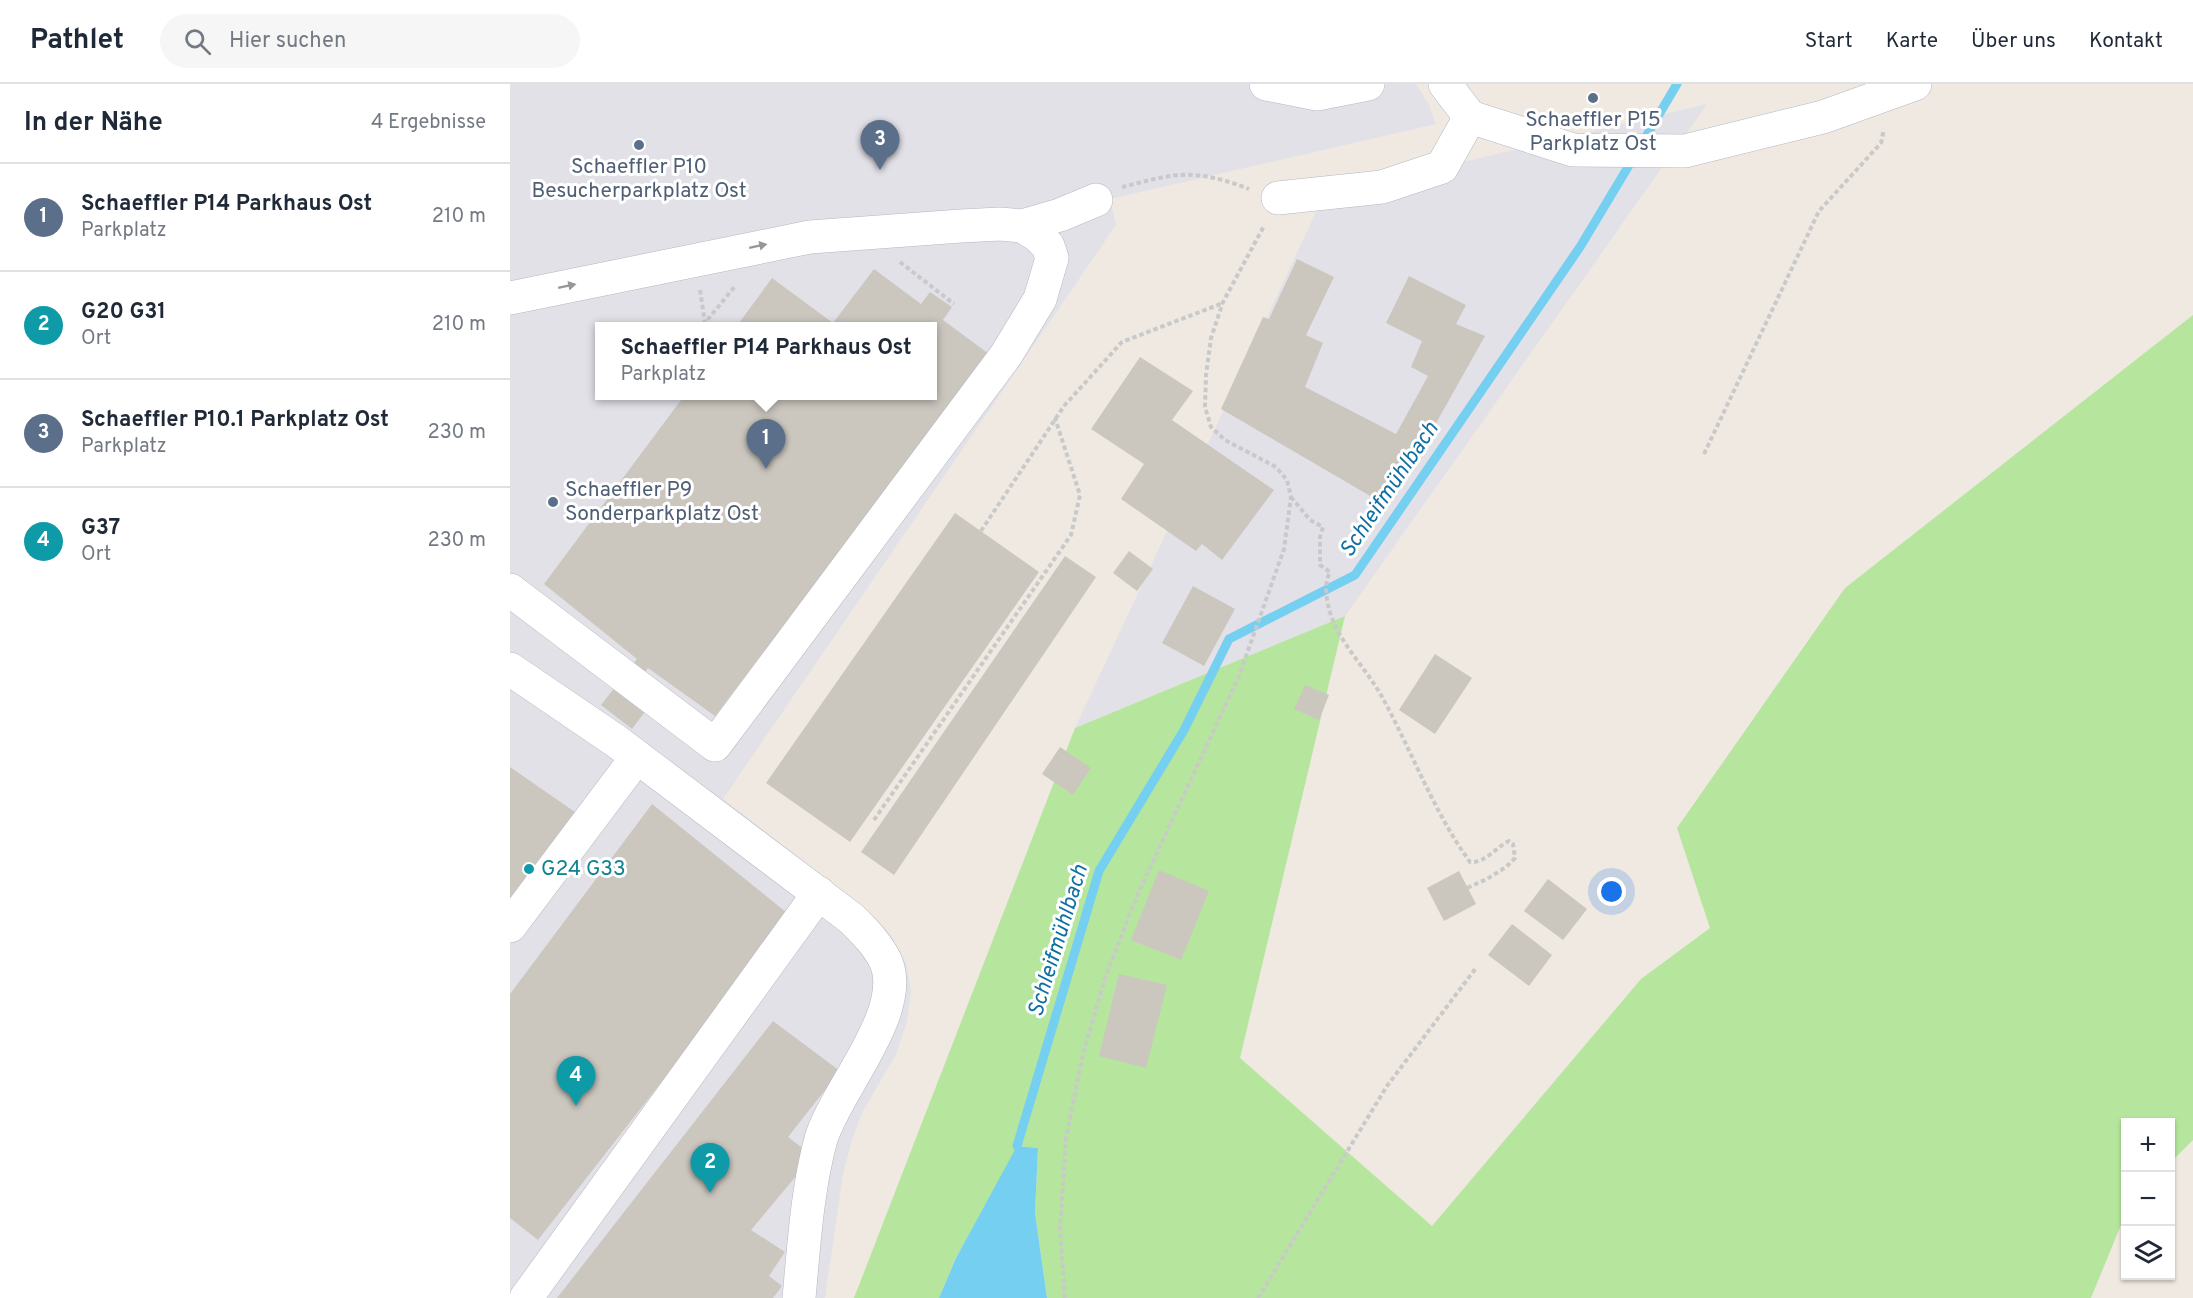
<!DOCTYPE html>
<html lang="de">
<meta charset="utf-8">
<style>
body{margin:0;font-family:Overpass,sans-serif;background:#f6f6f7;color:#1f2937}
.controls{position:absolute;right:18px;bottom:18px;display:grid;overflow:hidden;border-radius:0px;box-shadow:0 2px 4px #0004}
.controls button{width:54px;height:54px;display:grid;place-items:center;padding:0;border:0;border-bottom:2px solid #e0e1e3;background:#fff;color:#1f2937;font:30px sans-serif}
.you{position:absolute;left:1102px;top:808px;width:21px;height:21px;margin:-15px;border:4px solid #fff;border-radius:50%;background:#1a73e8;box-shadow:0 0 0 9px #1a73e833}
.badge{display:grid;place-items:center;width:39px;height:39px;border-radius:50%;background:#4264fb;color:#fff;font-size:20px;font-weight:700}
.pin{position:absolute;translate:-50% -50px;filter:drop-shadow(0 2px 3px #0008)}
.pin::after{content:'';position:absolute;top:32px;width:21px;height:18px;background:inherit;clip-path:polygon(0 0,100% 0,50% 100%)}
.popup{position:absolute;left:85px;top:238px;width:342px;height:78px;box-sizing:border-box;display:grid;place-content:center;border-radius:0px;background:#fff;filter:drop-shadow(0 2px 4px #0005);font-size:20px;white-space:nowrap;color:#747a83}
.popup b{font-size:22px;color:#1f2937}
.popup::after{content:'';position:absolute;left:50%;top:100%;margin-left:-12px;border:12px solid transparent;border-top-color:#fff}
.list{margin:0;padding:0;list-style:none}
h2{display:flex;justify-content:space-between;align-items:center;height:78px;margin:0;padding:0 24px;font-size:26px}
h2 small{font-size:20px;font-weight:400;color:#747a83}
.list li{display:grid;grid-template-columns:39px 1fr auto;gap:18px;align-items:center;box-sizing:border-box;height:108px;padding:0 24px;border-top:2px solid #e0e1e3}
.list b{display:block;font-size:22px;white-space:nowrap}
.list p{margin:0;font-size:20px;white-space:nowrap;color:#747a83}
.list em{font-size:20px;font-style:normal;color:#747a83}
.icon{flex:none;width:33px;height:33px;fill:none;stroke:currentColor;stroke-width:2;stroke-linecap:round;stroke-linejoin:round}
.map{position:relative;flex:none;width:1683px;height:1214px;overflow:hidden}
header{display:flex;align-items:center;gap:36px;box-sizing:border-box;height:84px;padding:0 30px;background:#fff;border-bottom:2px solid #e0e1e3}
header strong{font-size:28px}
nav{display:flex;gap:33px;margin-inline-start:auto;font-size:21px}
.search{width:420px;height:54px;background:#f6f6f7;display:flex;align-items:center;gap:15px;box-sizing:border-box;padding:0 21px;border-radius:33px;color:#747a83;font-size:22px}
main{display:flex}
aside{flex:1;background:#fff}
.map>svg:first-child{display:block}
.industrial{fill:#e3e1e8;fill-rule:evenodd}
.green{fill:#b6e59e}
.water{fill:#75cff0}
.lines{fill:none;stroke-linecap:round;stroke-linejoin:round}
.stream{stroke:#75cff0;stroke-width:9}
.building{fill:#cbc7bf}
.minor-casing{stroke:#b4b7c1;stroke-width:34}
.path{stroke:#c9c9c9;stroke-width:4;stroke-dasharray:4.5 3;stroke-linecap:butt}
.minor{stroke:#fff;stroke-width:33}
.oneway{fill:#969696}
.service-dot{fill:#5c6f8a;stroke:#fff;stroke-width:2}
.culture-dot{fill:#0f9aa8;stroke:#fff;stroke-width:2}
.labels{text-anchor:middle;dominant-baseline:central;stroke-width:6;stroke-linejoin:round;paint-order:stroke}
.service-label{font-size:21px;fill:#4e5e75;stroke:#fff}
.culture-label{font-size:21px;fill:#0d838f;stroke:#fff;text-anchor:start}
.water-label{font-size:22px;font-style:italic;fill:#0d6fa3;stroke:#fff}
</style>
<header>
<strong>Pathlet</strong>
<div class="search"><svg class="icon" aria-label="search" viewBox="0 0 24 24"><circle cx="10" cy="10" r="6"/><path d="M15 15l6 6"/></svg>Hier suchen</div>
<nav><a>Start</a><a>Karte</a><a>Über uns</a><a>Kontakt</a></nav>
</header>
<main>
<aside>
<h2>In der Nähe<small>4 Ergebnisse</small></h2>
<ul class="list">
<li><span class="badge" style="background:#5c6f8a">1</span><div><b>Schaeffler P14 Parkhaus Ost</b><p>Parkplatz</p></div><em>210 m</em></li>
<li><span class="badge" style="background:#0f9aa8">2</span><div><b>G20 G31</b><p>Ort</p></div><em>210 m</em></li>
<li><span class="badge" style="background:#5c6f8a">3</span><div><b>Schaeffler P10.1 Parkplatz Ost</b><p>Parkplatz</p></div><em>230 m</em></li>
<li><span class="badge" style="background:#0f9aa8">4</span><div><b>G37</b><p>Ort</p></div><em>230 m</em></li>
</ul>
</aside>
<div class="map">
<svg width="1683" height="1214" viewBox="0 0 1683 1214">
<rect width="100%" height="100%" fill="#efe9e1"/>
<g class="industrial">
<path d="M0,0H906L919,21L926,40L600,115L606,141L213,715L365,833L380,851L396,879L401,907L397,938L386,970L351,1031L341,1059L333,1090L315,1214H0ZM89,243H422V312H89Z"/>
<path d="M1197,20L835,532L565,644L814,111Z"/>
</g>
<path class="green" d="M1683,231V1056L1661,1078L1660,1038H1616L1615,1131L1581,1214H537L525,1129L528,1064L508,1062L446,1174L429,1214H344L565,644L835,532L730,974L922,1142L1131,895L1200,844L1167,744L1335,504Z"/>
<path class="water" d="M507,1062L528,1064L525,1129L537,1214H429L446,1174Z"/>
<g class="lines">
<g class="stream">
<path d="M1131,61L1167,0"/>
<path d="M507,1062L589,787L674,646L719,555L845,491L1070,163L1124,73"/>
</g>
</g>
<g class="building">
<path d="M787,175L824,193L796,251L813,259L795,303L886,350L918,292L901,283L912,257L876,239L899,192L956,221L946,240L975,252L879,423L711,325L753,233L759,235Z"/>
<path d="M364,185L411,220L420,208L442,223L433,236L479,270L205,632L138,584L117,609L137,625L122,645L91,621L127,575L34,500L174,312H422V243H226L262,194L323,239Z"/>
<path d="M630,273L683,307L662,336L764,406L712,476L692,460L686,467L611,415L634,380L581,345Z"/>
<path d="M445,429L529,488L340,758L256,699Z"/>
<path d="M619,467L643,485L627,507L603,489Z"/>
<path d="M555,472L586,493L384,791L351,768Z"/>
<path d="M683,502L725,525L694,582L652,559Z"/>
<path d="M925,570L962,594L925,650L889,626Z"/>
<path d="M795,601L819,611L809,636L784,625Z"/>
<path d="M550,663L581,684L563,711L532,690Z"/>
<path d="M0,683L75,735L0,834Z"/>
<path d="M142,720L281,832L28,1156L0,1134V910Z"/>
<path d="M649,786L699,807L671,876L621,856Z"/>
<path d="M949,787L966,820L934,837L917,804Z"/>
<path d="M1038,795L1077,825L1053,856L1014,827Z"/>
<path d="M1002,840L1042,871L1019,902L978,871Z"/>
<path d="M609,890L657,901L636,984L589,972Z"/>
<path d="M263,937L330,987L278,1053L303,1072L241,1146L275,1168L259,1192L272,1202L263,1214H47Z"/>
</g>
<g class="lines">
<g class="minor-casing">
<g id="minor">
<path d="M756,0L807,10L858,0"/>
<path d="M935,0L960,33L1063,66L1175,67L1313,33L1405,0"/>
<path d="M768,114L872,103L932,83L960,33"/>
<path d="M512,142L550,131L586,116"/>
<path d="M0,214L300,153L451,142L490,140L512,142L527,151L538,162L542,174L530,215L496,271L205,661L0,506"/>
<path d="M0,585L106,657L342,835C355,848 368,861 376,878C397,929 325,1007 311,1055C297,1106 294,1161 289,1214"/>
<path d="M0,842L127,673"/>
<path d="M16,1214L309,809"/>
</g>
</g>
<g class="path">
<path d="M612,103C634,98 660,89 683,91C702,92 721,98 739,105"/>
<path d="M390,178L444,220"/>
<path d="M190,206L195,239L226,201"/>
<path d="M1194,370L1309,127L1371,59L1374,45"/>
<path d="M781,413L800,436L813,443L810,453V481L820,488C812,502 818,527 825,541C835,564 858,588 871,611C901,665 923,727 960,778C976,779 986,763 999,757L1003,760L1005,774L996,783L977,795L957,804"/>
<path d="M471,447L554,322L612,258L713,219"/>
<path d="M364,736L561,451L570,411L545,334"/>
<path d="M555,1214L550,1145L556,1054L573,970L595,894L626,814L729,592L774,465L781,413L777,396L766,383L715,356L701,343L695,323L696,291L701,254L713,218L754,142"/>
<path d="M748,1214L877,1002L966,884"/>
</g>
<use href="#minor" class="minor"/>
</g>
<defs><path id="oneway-solid" d="M-6-.8H1V-3.2L6.5 0L1 3.2V.8H-6Z" transform="scale(1.5)"/></defs>
<g class="oneway">
<use href="#oneway-solid" transform="translate(248 162) rotate(-12)"/>
<use href="#oneway-solid" transform="translate(57 202) rotate(-12)"/>
</g>
<g class="service-dot">
<circle cx="1083" cy="14" r="6"/>
<circle cx="129" cy="61" r="6"/>
<circle cx="43" cy="418" r="6"/>
</g>
<circle class="culture-dot" cx="19" cy="785" r="6"/>
<g class="labels">
<g class="service-label">
<text x="1083" y="36">Schaeffler P15<tspan x="1083" dy="24">Parkplatz Ost</tspan></text>
<text x="129" y="83">Schaeffler P10<tspan x="129" dy="24">Besucherparkplatz Ost</tspan></text>
<text x="55" y="406" text-anchor="start">Schaeffler P9<tspan x="55" dy="24">Sonderparkplatz Ost</tspan></text>
</g>
<g class="culture-label">
<text x="31" y="785">G24 G33</text>
</g>
<g class="water-label">
<text transform="translate(880 406) rotate(-56)">Schleifmühlbach</text>
<text transform="translate(549 857) rotate(-73)">Schleifmühlbach</text>
</g>
</g>
</svg>
<div class="controls">
<button>+</button>
<button>−</button>
<button><svg class="icon" aria-label="layers" viewBox="0 0 24 24"><path d="M12 4l9 5-9 5-9-5zM3 14l9 5 9-5"/></svg></button>
</div>
<div class="you"></div>
<div class="pin badge" style="left:256px;top:385px;background:#5c6f8a">1</div>
<div class="popup"><b>Schaeffler P14 Parkhaus Ost</b>Parkplatz</div>
<div class="pin badge" style="left:200px;top:1109px;background:#0f9aa8">2</div>
<div class="pin badge" style="left:370px;top:86px;background:#5c6f8a">3</div>
<div class="pin badge" style="left:66px;top:1022px;background:#0f9aa8">4</div>
</div>
</main>
